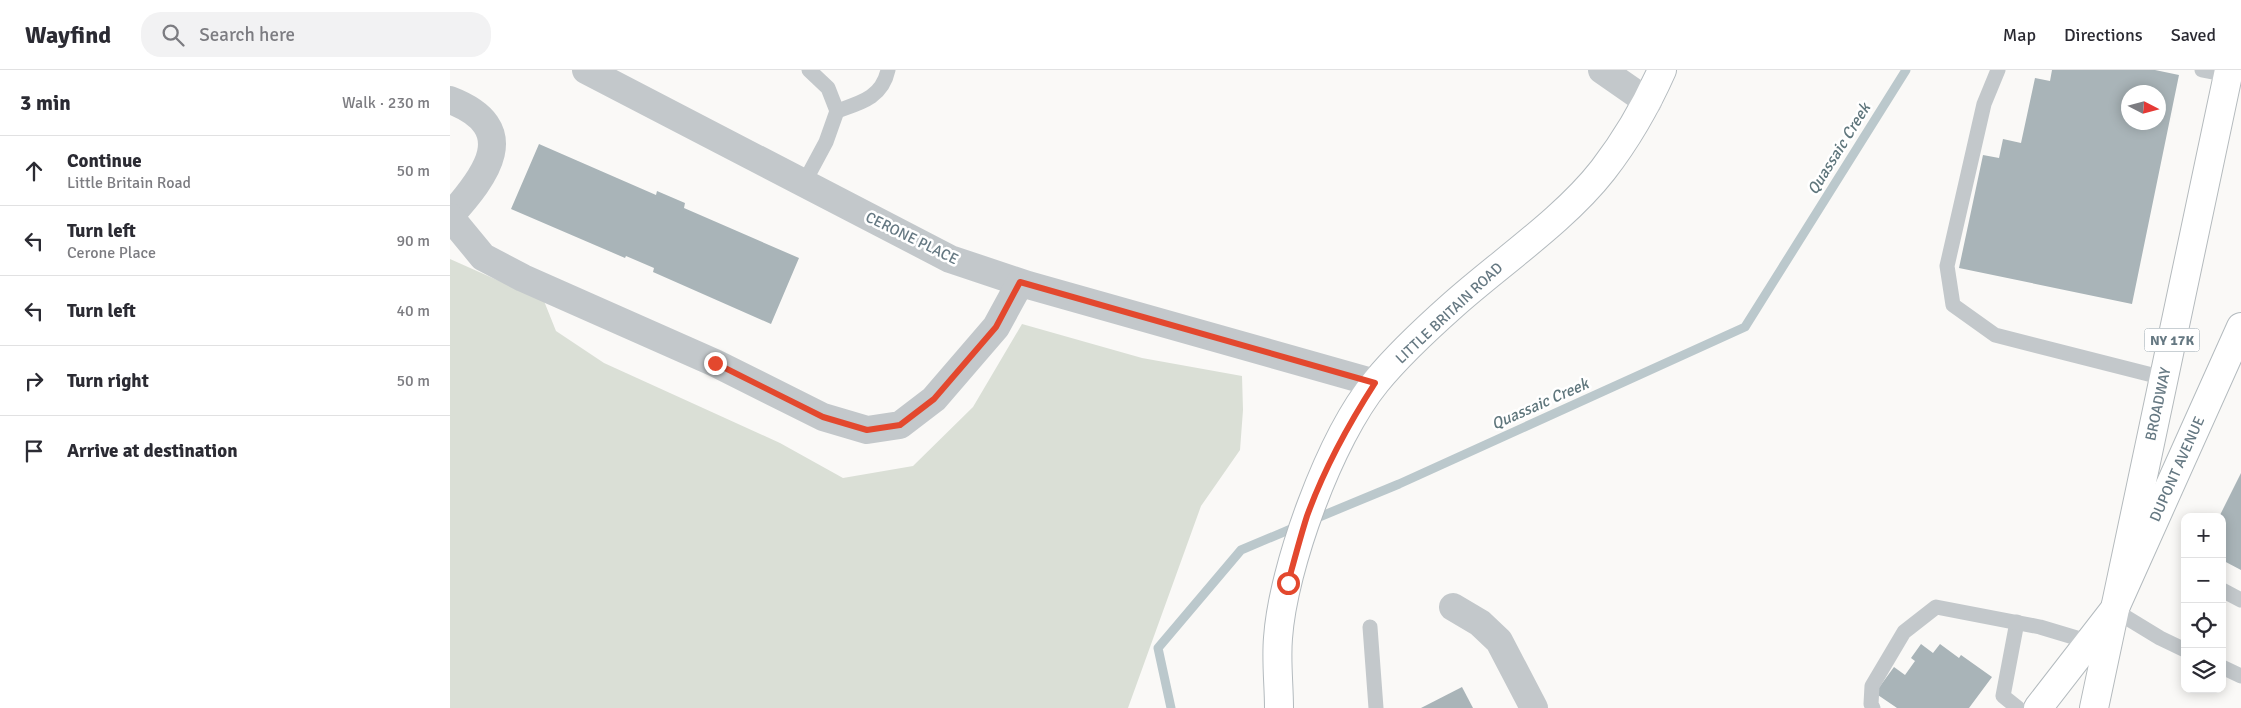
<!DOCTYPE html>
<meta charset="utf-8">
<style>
body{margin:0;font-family:Signika,sans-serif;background:#f2f2f3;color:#2b2b33}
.controls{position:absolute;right:15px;bottom:15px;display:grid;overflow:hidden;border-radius:10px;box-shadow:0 2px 12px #0003}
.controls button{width:45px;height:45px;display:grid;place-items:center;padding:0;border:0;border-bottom:1px solid #e1e1e2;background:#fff;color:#2b2b33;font:25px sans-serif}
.compass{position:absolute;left:1671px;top:15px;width:45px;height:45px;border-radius:50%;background:#fff;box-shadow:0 2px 12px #0003;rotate:96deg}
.stop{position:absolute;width:15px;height:15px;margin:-11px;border:4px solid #e3482e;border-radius:50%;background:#fff}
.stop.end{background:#e3482e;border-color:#fff;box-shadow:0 1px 5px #0008}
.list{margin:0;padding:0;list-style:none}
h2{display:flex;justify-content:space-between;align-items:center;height:65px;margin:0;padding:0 20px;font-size:21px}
h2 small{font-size:16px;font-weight:400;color:#7c7c81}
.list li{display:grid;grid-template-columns:32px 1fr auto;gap:15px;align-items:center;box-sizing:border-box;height:70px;padding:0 20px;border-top:1px solid #e1e1e2}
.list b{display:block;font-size:19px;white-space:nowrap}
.list p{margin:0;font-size:16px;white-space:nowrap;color:#7c7c81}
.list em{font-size:16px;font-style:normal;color:#7c7c81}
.icon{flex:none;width:28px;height:28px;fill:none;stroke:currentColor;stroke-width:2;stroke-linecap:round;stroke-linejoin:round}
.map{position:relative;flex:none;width:1791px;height:638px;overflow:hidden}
header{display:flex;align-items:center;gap:30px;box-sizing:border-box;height:70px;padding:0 25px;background:#fff;border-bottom:1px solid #e1e1e2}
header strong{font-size:24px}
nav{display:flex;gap:28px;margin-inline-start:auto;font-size:18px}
.search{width:350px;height:45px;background:#f2f2f3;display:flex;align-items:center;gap:12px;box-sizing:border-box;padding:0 18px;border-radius:20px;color:#7c7c81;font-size:19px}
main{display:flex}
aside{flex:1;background:#fff}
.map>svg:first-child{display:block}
.green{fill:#dadfd6}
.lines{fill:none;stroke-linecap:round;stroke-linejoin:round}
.stream{stroke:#bbc8cc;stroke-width:9}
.building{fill:#a9b4b8;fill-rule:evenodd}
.secondary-casing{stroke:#b3babe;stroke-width:30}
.primary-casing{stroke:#b4babd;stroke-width:30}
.lane{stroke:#c3c8cb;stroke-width:15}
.street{stroke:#c3c8cb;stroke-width:28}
.secondary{stroke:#fff;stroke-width:28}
.primary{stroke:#fff;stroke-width:28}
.route{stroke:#e3482e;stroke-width:6}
.labels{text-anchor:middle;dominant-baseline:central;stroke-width:5;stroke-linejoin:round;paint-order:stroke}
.shield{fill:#fff;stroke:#93a0a8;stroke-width:1}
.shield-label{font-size:14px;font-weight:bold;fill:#657882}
.street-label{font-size:15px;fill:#657882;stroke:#fff}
.water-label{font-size:16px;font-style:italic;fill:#5f767c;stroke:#fff}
</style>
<header>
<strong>Wayfind</strong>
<div class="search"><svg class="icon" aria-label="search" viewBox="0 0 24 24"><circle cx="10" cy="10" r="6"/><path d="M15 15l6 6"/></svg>Search here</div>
<nav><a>Map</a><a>Directions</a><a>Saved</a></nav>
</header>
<main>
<aside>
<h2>3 min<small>Walk · 230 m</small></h2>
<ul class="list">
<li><svg class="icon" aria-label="ahead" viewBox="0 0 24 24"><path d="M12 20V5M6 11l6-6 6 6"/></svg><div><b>Continue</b><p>Little Britain Road</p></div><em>50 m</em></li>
<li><svg class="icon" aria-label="left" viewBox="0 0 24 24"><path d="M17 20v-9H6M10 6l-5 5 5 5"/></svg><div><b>Turn left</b><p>Cerone Place</p></div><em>90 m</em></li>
<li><svg class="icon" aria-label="left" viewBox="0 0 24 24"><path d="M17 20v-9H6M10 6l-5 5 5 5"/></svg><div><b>Turn left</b></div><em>40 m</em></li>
<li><svg class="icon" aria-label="right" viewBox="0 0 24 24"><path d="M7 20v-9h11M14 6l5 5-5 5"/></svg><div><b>Turn right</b></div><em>50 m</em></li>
<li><svg class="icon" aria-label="arrive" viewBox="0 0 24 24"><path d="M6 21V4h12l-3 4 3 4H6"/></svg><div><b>Arrive at destination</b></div></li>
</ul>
</aside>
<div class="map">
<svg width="1791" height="638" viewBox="0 0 1791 638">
<rect width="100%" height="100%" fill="#faf9f7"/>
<path class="green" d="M0,189L94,231L106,261L154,293L330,373L393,408L463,396L523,337L572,254L692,288L792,306L793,340L790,380L751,436L678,638H0Z"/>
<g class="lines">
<g class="stream">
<path d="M862,450L949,414L1295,257L1456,0"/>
<path d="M721,638L708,578L791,480L848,456"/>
</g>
</g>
<g class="building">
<path d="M1602,0H1705L1729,5L1682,234L1509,198L1533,85L1549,88L1553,69L1571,73L1585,8L1600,11ZM1678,22H1708V52H1678Z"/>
<path d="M89,74L206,125L207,121L235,133L234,138L349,188L321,254L203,202L204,198L176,186L175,188L61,139Z"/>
<path d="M1791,403V500L1772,490V447H1769Z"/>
<path d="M1471,574L1483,583L1490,574L1509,588L1511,585L1542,607L1519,638H1447L1425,623L1444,597L1455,605L1465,591L1461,588Z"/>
<path d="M1012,617L1023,638H971Z"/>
</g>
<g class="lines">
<g class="secondary-casing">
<g id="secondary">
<path d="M829,638C829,615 826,591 828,568C833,497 880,368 926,312C948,285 976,259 1003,235C1050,193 1114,150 1153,100C1177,69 1196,36 1212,0"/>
<path d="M1588,638L1664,540L1791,257"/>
</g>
</g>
<g class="primary-casing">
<path id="primary" d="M1644,638L1779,0"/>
</g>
<g class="lane">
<path d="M1548,0L1534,34L1497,196L1503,235L1545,265L1714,308"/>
<path d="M1752,0L1778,5"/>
<path d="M387,41C410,33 432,28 438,0"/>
<path d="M354,113L376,72L387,41L378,18L359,0"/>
<path d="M1772,520L1791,530"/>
<path d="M1664,540L1710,568L1735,580"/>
<path d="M1567,552L1553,626L1568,638"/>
<path d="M920,557L926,638"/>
<path d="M1772,597L1791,606"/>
<path d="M1423,638L1421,634L1422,616L1454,562L1486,537L1590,557L1640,572"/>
</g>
<g class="street">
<path d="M136,0L500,189L578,215L925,313"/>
<path d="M1152,0L1198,32"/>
<path d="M0,30C73,58 36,106 0,146"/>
<path d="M0,147L33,187L73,208L265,293L373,347L417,360L450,355L484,329L546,257L570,213"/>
<path d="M1003,537L1030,553L1049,571L1084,638"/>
</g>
<use href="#secondary" class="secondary"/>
<use href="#primary" class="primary"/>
</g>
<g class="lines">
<path class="route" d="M265,293L373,347L417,360L450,355L484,329L546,257L570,212L925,313C898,355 874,399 857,446C850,468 844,491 838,513"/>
</g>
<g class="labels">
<rect class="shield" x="1694.5" y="258.5" width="55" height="23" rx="4"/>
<g class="shield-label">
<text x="1722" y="270">NY 17K</text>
</g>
<g class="street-label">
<text transform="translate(462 168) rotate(26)">CERONE PLACE</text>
<text transform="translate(999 243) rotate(-43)">LITTLE BRITAIN ROAD</text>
<text transform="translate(1708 334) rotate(-78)">BROADWAY</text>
<text transform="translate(1727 399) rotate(-66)">DUPONT AVENUE</text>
</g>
<g class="water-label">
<text transform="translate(1389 79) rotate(-58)">Quassaic Creek</text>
<text transform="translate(1090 334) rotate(-24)">Quassaic Creek</text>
</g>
</g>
</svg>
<div class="controls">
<button>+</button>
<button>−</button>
<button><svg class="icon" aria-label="locate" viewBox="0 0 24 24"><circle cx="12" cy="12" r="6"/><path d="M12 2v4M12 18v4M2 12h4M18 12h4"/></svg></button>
<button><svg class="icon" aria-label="layers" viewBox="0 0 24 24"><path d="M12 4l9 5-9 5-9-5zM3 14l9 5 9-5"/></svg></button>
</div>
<svg class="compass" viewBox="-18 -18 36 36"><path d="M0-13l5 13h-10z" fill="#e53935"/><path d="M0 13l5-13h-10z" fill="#7c7c81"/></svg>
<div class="stop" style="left:838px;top:513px"></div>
<div class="stop end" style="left:265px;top:293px"></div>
</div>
</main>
